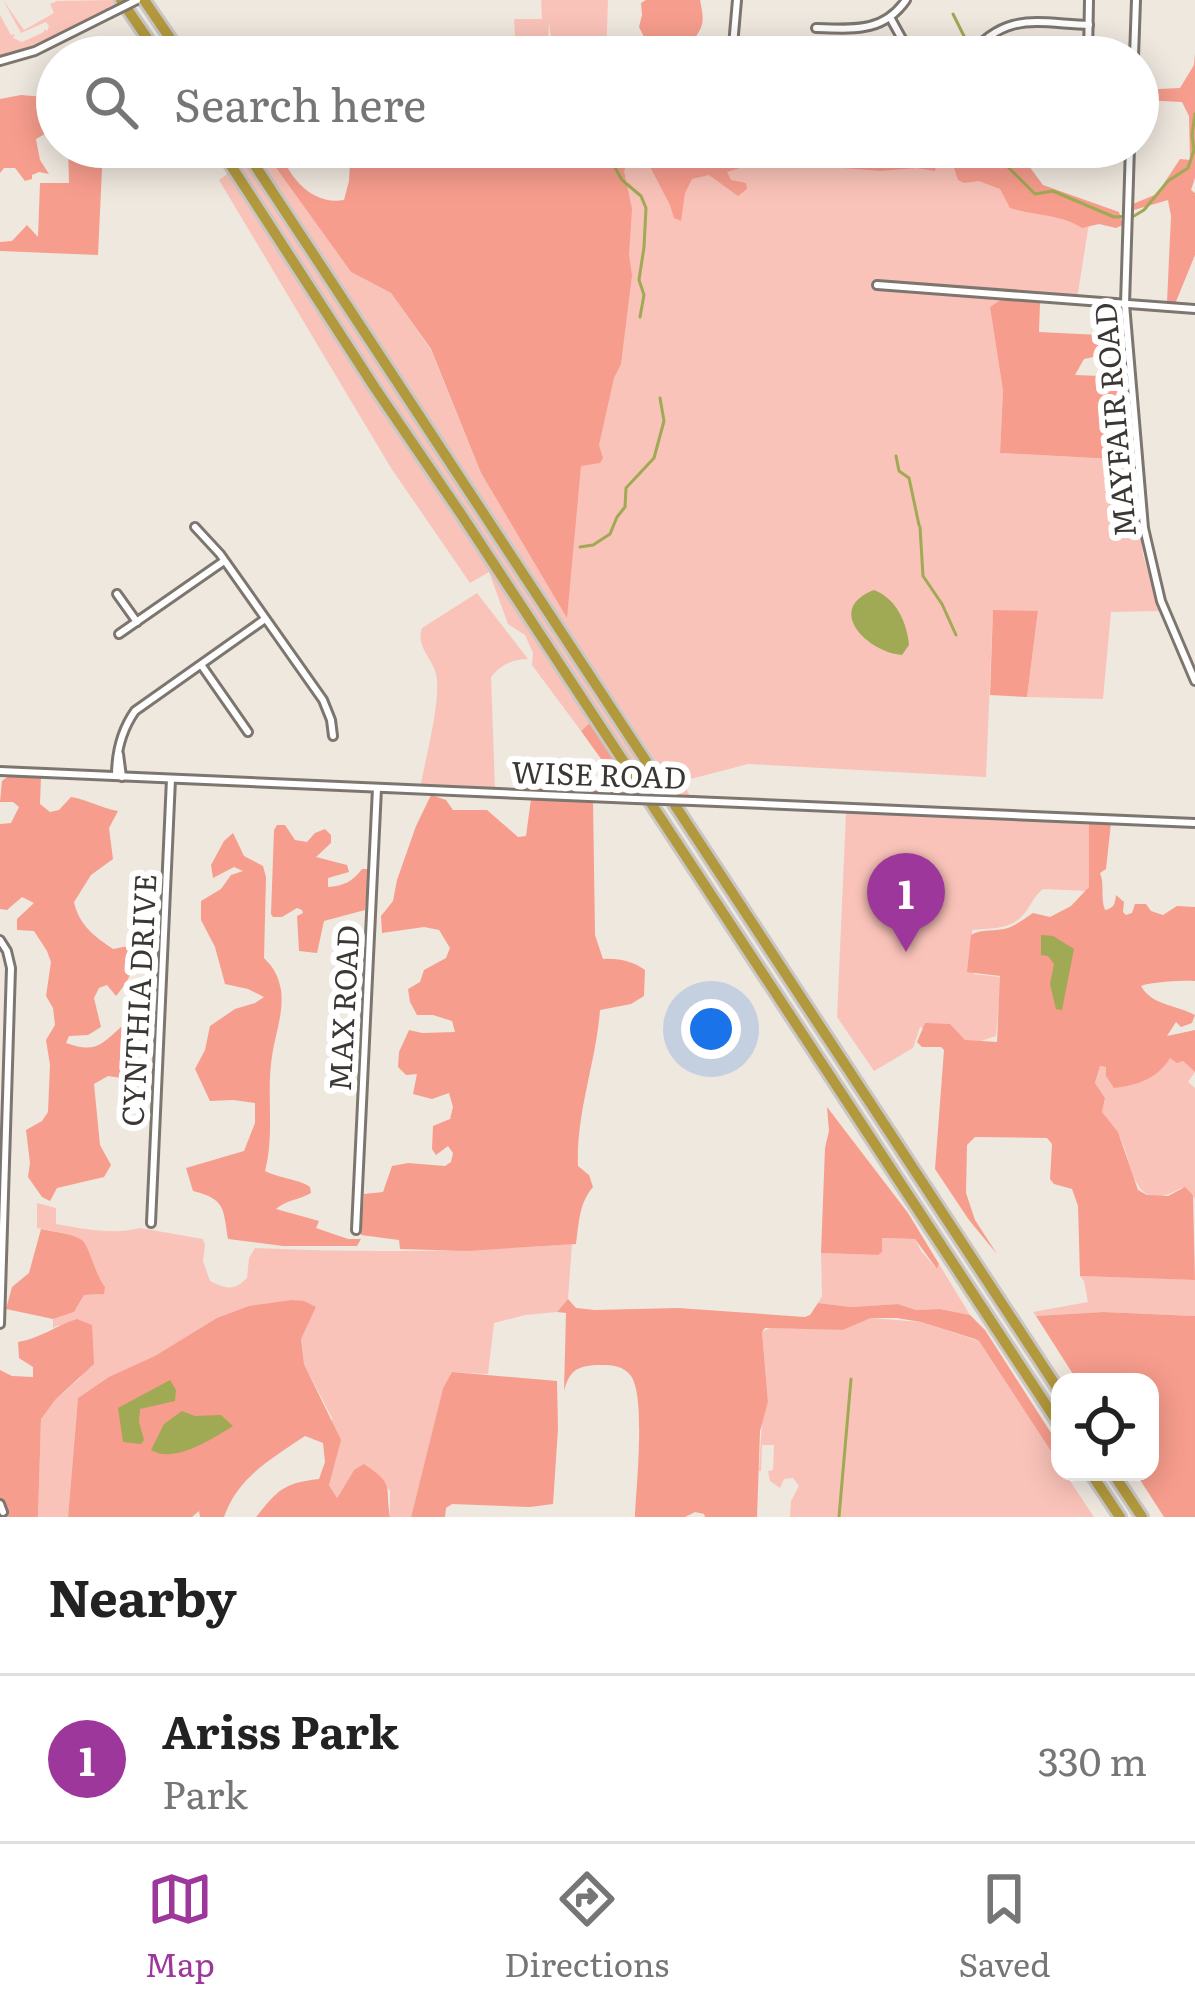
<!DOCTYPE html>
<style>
body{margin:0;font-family:Literata,serif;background:#f2f2f2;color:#222}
.controls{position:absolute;right:36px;bottom:36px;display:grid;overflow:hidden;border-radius:24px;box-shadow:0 6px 30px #0003}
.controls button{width:108px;height:108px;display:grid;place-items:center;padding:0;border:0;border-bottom:3px solid #e0e0e0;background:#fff;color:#222;font:60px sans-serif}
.you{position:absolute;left:711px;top:1029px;width:42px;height:42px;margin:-30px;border:9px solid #fff;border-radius:50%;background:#1a73e8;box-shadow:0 0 0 18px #1a73e833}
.badge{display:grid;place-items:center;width:78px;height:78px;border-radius:50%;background:#9d379b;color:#fff;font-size:39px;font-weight:700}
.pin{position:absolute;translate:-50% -99px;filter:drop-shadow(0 3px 6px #0008)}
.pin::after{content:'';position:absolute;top:63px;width:42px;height:36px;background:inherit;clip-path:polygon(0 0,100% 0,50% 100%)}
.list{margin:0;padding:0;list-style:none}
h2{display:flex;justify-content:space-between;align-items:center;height:156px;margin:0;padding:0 48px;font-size:51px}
h2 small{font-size:39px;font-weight:400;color:#767676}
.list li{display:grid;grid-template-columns:78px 1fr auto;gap:36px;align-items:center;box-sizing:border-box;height:168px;padding:0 48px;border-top:3px solid #e0e0e0}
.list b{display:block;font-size:45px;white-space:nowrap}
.list p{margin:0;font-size:39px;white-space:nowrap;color:#767676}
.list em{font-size:39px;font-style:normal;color:#767676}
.icon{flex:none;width:66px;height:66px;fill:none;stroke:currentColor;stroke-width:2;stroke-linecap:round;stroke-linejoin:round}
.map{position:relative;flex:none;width:1195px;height:1517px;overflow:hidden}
.search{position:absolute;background:#fff;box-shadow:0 6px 30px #0003;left:36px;right:36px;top:36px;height:132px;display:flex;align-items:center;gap:30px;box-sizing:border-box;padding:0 42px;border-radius:66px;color:#767676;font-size:45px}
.sheet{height:324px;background:#fff}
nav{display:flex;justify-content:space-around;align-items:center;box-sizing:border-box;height:168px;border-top:3px solid #e0e0e0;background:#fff;font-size:33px;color:#767676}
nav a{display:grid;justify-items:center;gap:6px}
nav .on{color:#9d379b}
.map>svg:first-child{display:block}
.green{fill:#fac3b9}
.forest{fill:#f79d8d}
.water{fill:#a0a953}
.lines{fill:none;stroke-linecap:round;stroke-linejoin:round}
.stream{stroke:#a0a953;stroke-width:3}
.minor-casing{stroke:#7d766f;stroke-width:12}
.highway-casing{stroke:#c8c7c6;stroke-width:16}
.minor{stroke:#fff;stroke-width:6}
.highway{stroke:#b3993d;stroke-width:10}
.minor-bridge-casing{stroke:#7d766f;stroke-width:12;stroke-linecap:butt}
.minor-bridge{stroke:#fff;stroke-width:6}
.labels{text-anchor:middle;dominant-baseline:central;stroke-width:12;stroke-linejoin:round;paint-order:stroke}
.street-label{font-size:30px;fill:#3b3834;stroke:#fff}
</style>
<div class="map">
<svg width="1195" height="1517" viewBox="0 0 1195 1517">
<rect width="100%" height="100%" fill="#efe8df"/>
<g class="green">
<path d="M3,0L24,30L54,13L50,4L57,1L115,0L118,4L37,47L0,58V15L11,35L15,34L13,38L22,42L44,32V29L47,31L49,26L46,22L21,33Z"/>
<path d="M541,0H608L606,57H554L549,23L547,57H519L521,54L516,49L514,19H542Z"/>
<path d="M226,147H236L663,797H654Z"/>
<path d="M251,147H261L351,272L391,293L431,350L481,473L566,616L610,147H667L955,167L1091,211L1077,299L1010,295L990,307L1003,391L1000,453L1132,460L1143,555L1160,611L1111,612L1103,699L1027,697L1038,612L993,610L986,777L748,764L683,781L691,799L680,798Z"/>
<path d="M230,172L591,722L581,731L532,665L533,653L525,635L508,624L489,572L470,583L391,468L219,180Z"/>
<path d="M477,593L528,659C513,659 500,665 491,677L495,789L421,784C426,756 439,708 437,680C436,660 415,649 422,628Z"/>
<path d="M846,813L1089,822V887L1086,891L1043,889C1033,897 1031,906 1023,915C1010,930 991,928 972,930L974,974L1001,977L996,1036L969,1045L920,1027L913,1048L874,1071L837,1017Z"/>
<path d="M1169,1058L1183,1061L1195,1072L1188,1082L1195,1088V1200L1193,1195L1181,1188C1133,1216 1134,1168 1120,1137C1115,1128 1108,1121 1102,1112L1105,1098L1095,1083L1100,1066L1106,1067L1114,1087C1139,1085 1154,1078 1169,1058Z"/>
<path d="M37,1203L56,1208V1224C83,1229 114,1235 140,1228L203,1239L205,1245L203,1261L210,1281C227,1289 234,1291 247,1278L249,1258L255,1248C361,1253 466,1252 572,1244L568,1299L557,1312L525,1315L494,1323L488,1374L452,1372L443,1388L411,1517H390V1490L354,1470L336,1499L329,1484L332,1418L304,1364L301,1338L316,1307C235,1332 149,1349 78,1398L68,1517H38L41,1419L56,1399L80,1378L59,1325L53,1328V1319L74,1312L84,1295L103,1294C98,1281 89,1243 78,1238C67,1232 50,1231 37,1228Z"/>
<path d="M882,1238L915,1239L921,1251L937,1269L939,1264L970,1315L940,1309L916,1310L898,1304L852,1307L818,1303L822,1296L821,1253L878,1255Z"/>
<path d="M1080,1276L1195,1280V1316L1103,1312L1036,1316L1033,1312L1088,1302L1084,1281Z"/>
<path d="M871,1318L921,1322L979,1341L1060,1465V1472H1064L1094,1517H790L791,1501L799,1486L793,1478L784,1479L780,1488L770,1481L768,1471L773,1470L774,1445H762L761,1471H759L762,1420L768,1402L762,1332L770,1328L843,1330Z"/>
</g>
<g class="forest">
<path d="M646,0H700C705,24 704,26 689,46L690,57H649L645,39L639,27L642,15L641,3Z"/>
<path d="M1195,53V178L1191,190L1195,193V255L1175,304L1167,302L1171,216L1168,200L1134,210L1133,204L1157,194L1180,159L1190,160L1189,116L1182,102L1141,100L1140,90L1180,88L1194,65Z"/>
<path d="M21,95L45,97L54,129L36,139L40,160L49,174L39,172L32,175V179L25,181L15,168H4L0,173V99Z"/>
<path d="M68,147H103L98,255L0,251V242L12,241L27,225L38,237L40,183H69Z"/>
<path d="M261,147H279C287,176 312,206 344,200L349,181L351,147H390L393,160L443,155L462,163L495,156L505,147H671L673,157L686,158L697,154L701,147H722L937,162L935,171L916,168L881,171L831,167L795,168L774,162H759L727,172L731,180L746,183L747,189L738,196L709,175L692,179L685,193L681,221L674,218L670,205L647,161L638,159L627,163L624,171L632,209L629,255L632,275L621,364L614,378L599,445L603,458L600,463L581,466L567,618L481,473L431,349L391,293L351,272Z"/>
<path d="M976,147H1009L1029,166L1043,185L1119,212L1123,225L1116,228L1099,224L1082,228C1061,214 1035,216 1010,208L1000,189L979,181L964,183L958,180L952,162L978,156Z"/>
<path d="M1002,299L1040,303L1039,332L1120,336L1111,353L1084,359L1075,375L1126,377L1132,460L1000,453L1003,391L990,307Z"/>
<path d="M993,610L1038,611L1027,697L990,695Z"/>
<path d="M591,722L639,795L520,791V782L570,783L612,788L604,763L581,731Z"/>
<path d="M10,775L41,776L40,804L50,812L59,810L71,797C88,800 101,808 118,811L109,828L113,859L91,875L74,902C79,925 94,936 113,949L134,945C136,968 130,979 116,996L107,985L99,988L94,998L101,1027L88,1035L69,1036L66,1043C95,1053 100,1046 121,1027L134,1030L138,1044L129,1079L108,1076L94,1084L100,1145L111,1165L104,1177L57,1188L50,1201L42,1197L28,1177L30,1163L26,1130L42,1121L48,1112L50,1065L46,1040L55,1025L53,1008L46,996L51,962L47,951L34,931L17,930V919L34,903L22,897L7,910L0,909V824L11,823L19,807L13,802H0L2,781Z"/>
<path d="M431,795L446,800L453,810H487L518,837L526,836L531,799L593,800L595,935L603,959C619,958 632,961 645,970L644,996L631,1004L600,1010C596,1063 576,1112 578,1166L589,1175L593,1187C579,1203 579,1223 576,1244L467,1251L400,1249L399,1240L361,1235L364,1194L383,1192L392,1166L408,1163L445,1166L451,1162L453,1153L448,1146L436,1155L432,1149L433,1126L450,1119L453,1107L449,1093L432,1099L413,1094L417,1074L406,1075L398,1067L399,1052L409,1030L422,1033L455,1032L452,1021L433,1015H417L410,1002L408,989L420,982L424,970L446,958L450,948L439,930L424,927L382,933L381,916L393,901L397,880L416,826Z"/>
<path d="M1089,822L1111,823L1106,869L1100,873C1105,885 1100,897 1105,910C1114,908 1115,904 1116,895L1124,902L1123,912L1126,915L1132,913L1135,904H1146L1151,911L1163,915L1177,906L1195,907V981C1185,980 1150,982 1141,986C1151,1005 1177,1005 1195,1015L1192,1023L1181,1027L1176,1022L1167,1036L1195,1030V1072L1183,1061L1177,1063L1170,1058C1157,1079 1138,1085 1114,1088L1106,1076V1067L1100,1066L1095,1083L1105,1098L1102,1112L1118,1132L1138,1190L1147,1195L1168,1196L1185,1187L1193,1195L1195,1280L1080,1276L1078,1206L1072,1189L1054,1184L1050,1179L1052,1144L1047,1138L975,1137L967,1145L966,1193L975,1220L997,1254L969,1220L935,1169L944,1050L941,1047H922L917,1042L925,1023L950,1024L965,1040L997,1042L1000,976L967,972L971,935C984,928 994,932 1008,928C1017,925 1025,918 1033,913L1050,917L1071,906L1089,887Z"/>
<path d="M277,825H285L295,840L307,842L315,833L325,829L331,835V843L316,857L347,865L349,872L328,878V887C344,886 353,881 362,869H369L365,910L324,921L317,953L299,951L297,916L303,913L302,910L297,908L282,917H273L271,914L274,830Z"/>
<path d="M233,833L244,856L263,866L266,877L264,958C274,968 278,975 281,990C284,1014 275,1034 272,1056C266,1094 275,1133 265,1171C279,1178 301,1180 310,1187L311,1193C299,1200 286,1200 276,1209L319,1221L316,1228L348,1239H361L357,1246H283L228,1239C223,1209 226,1199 193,1191L186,1168L244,1151L255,1123V1103L233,1100L210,1101L195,1069L205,1050L210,1026L235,1009L255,1003L264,997L248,989L225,984L215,947L201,920V901L221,889L231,875L243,871L234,867L213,878L211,865L224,841Z"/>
<path d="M827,1107L908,1213L939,1264L937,1269L915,1239L882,1238V1252L878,1255L821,1253L825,1148L829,1131Z"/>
<path d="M41,1229C53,1232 72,1233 82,1240C90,1247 94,1273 105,1287L104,1294L84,1295L74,1312L53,1319L6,1309L12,1287L29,1273Z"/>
<path d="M568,1299L576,1308L595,1310L678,1308L805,1317L810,1315L818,1303L852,1307L898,1304L916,1310L940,1309L970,1315L985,1330L1060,1447V1465L979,1341L975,1339L921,1322L897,1318H871L843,1330L765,1328L762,1332L768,1402L760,1431L757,1517H705L704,1514L695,1512L685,1517H635C636,1488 646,1397 631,1376C622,1364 609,1365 596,1365C576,1366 569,1372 564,1391L566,1313L557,1312Z"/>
<path d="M292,1300L304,1301L316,1307L301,1339L304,1364L341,1440L329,1485L337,1498L354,1470L364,1464C395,1485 385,1485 390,1517H256C278,1490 283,1483 319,1479L325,1462L323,1443L305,1436C271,1459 238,1477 224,1517H200L199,1511L192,1517H68L78,1398L109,1377L155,1356L217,1318L249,1306Z"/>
<path d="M1103,1312L1195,1316V1517H1164L1135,1472H1150V1382H1078L1036,1316Z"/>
<path d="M77,1319L92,1325L94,1364L56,1399L41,1419L38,1517H0V1370L12,1376L33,1377V1367L19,1358L18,1342C41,1338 55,1326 77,1319Z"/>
<path d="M452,1372L557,1381L558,1429L553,1504L530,1507L452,1504L446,1508L445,1517H411L443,1388Z"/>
</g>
<g class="water">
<path d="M874,590C896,598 907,623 909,645L902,655C867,652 824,609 874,590Z"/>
<path d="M1041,935L1053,936L1074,949L1062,1010L1056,1009L1050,984L1054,964L1048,956L1041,955Z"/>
<path d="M170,1380L176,1390L175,1401L140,1409L139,1422L144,1440L141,1444L123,1442L118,1408Z"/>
<path d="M182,1411L195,1416L221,1415L233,1426C212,1439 174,1464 151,1450L164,1424Z"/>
</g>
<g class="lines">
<g class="stream">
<path d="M953,14L966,40"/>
<path d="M994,147L1008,167L1035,194L1053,191L1114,217L1134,216L1144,210L1168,181L1188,168L1194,150L1192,135L1195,114"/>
<path d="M609,157L622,180L641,196L646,208L644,247L639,280L644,295L640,317"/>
<path d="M896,456L899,471L909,478L919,525"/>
<path d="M920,527L923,576L942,604L956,635"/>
<path d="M580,547L593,545L610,534L617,517L625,507L626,488L654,458L664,421L660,398"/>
<path d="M839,1517L851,1379"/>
</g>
<g class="minor-casing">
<g id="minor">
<path d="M891,19L912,57"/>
<path d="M816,28C853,29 883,33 906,0"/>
<path d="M732,57L737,0"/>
<path d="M968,57C1006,11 1035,23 1089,25"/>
<path d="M1088,57L1089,0"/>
<path d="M1134,57L1136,0"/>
<path d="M0,61L35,51L109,14"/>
<path d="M1130,147L1125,304L1144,528L1161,601L1195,681"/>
<path d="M877,285L1195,309"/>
<path d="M195,527L220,554L323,700L331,720L333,736"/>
<path d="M117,594L137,622"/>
<path d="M119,634L224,561"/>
<path d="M202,666L248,732"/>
<path d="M119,754L122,777"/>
<path d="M0,771L635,799"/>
<path d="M116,776C116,753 121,731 135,711L265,619"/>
<path d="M693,801L1195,823"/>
<path d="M0,940L7,951L11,968L0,1324"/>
<path d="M151,1223L171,779"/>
<path d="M356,1230L377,788"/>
<path d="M0,1504L3,1512"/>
</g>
</g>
<g class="highway-casing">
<g id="highway">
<path d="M121,0L160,57"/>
<path d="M144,0L183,57"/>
<path d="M219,147L375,388L463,517L1060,1426"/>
<path d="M243,147L1060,1392"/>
<path d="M1090,1472L1120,1517"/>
<path d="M1112,1472L1142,1517"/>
</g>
</g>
<use href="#minor" class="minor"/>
<use href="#highway" class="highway"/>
<g class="minor-bridge-casing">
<g id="minor-bridge">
<path d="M109,14L137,0"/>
<path d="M635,799L693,801"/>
</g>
</g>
<use href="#minor-bridge" class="minor-bridge"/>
</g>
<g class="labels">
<g class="street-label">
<text transform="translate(1113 420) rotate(-95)">MAYFAIR ROAD</text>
<text transform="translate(599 773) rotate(2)">WISE ROAD</text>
<text transform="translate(137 1000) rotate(-87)">CYNTHIA DRIVE</text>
<text transform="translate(342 1008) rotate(-87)">MAX ROAD</text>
</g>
</g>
</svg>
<div class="controls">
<button><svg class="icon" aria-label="locate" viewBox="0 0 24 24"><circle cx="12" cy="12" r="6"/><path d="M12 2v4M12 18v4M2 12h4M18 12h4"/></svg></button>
</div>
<div class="you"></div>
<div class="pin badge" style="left:906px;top:952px">1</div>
<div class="search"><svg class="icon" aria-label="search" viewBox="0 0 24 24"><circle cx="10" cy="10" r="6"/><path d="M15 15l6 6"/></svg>Search here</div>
</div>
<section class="sheet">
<h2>Nearby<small></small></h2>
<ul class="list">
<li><span class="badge">1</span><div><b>Ariss Park</b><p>Park</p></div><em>330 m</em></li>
</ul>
</section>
<nav>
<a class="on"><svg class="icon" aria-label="map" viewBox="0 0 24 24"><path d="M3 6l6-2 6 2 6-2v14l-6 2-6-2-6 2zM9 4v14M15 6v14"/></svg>Map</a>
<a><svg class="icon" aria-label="directions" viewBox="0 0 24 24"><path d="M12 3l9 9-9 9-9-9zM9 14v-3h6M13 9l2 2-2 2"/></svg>Directions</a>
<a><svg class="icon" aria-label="saved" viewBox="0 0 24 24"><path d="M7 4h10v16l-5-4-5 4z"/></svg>Saved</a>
</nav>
